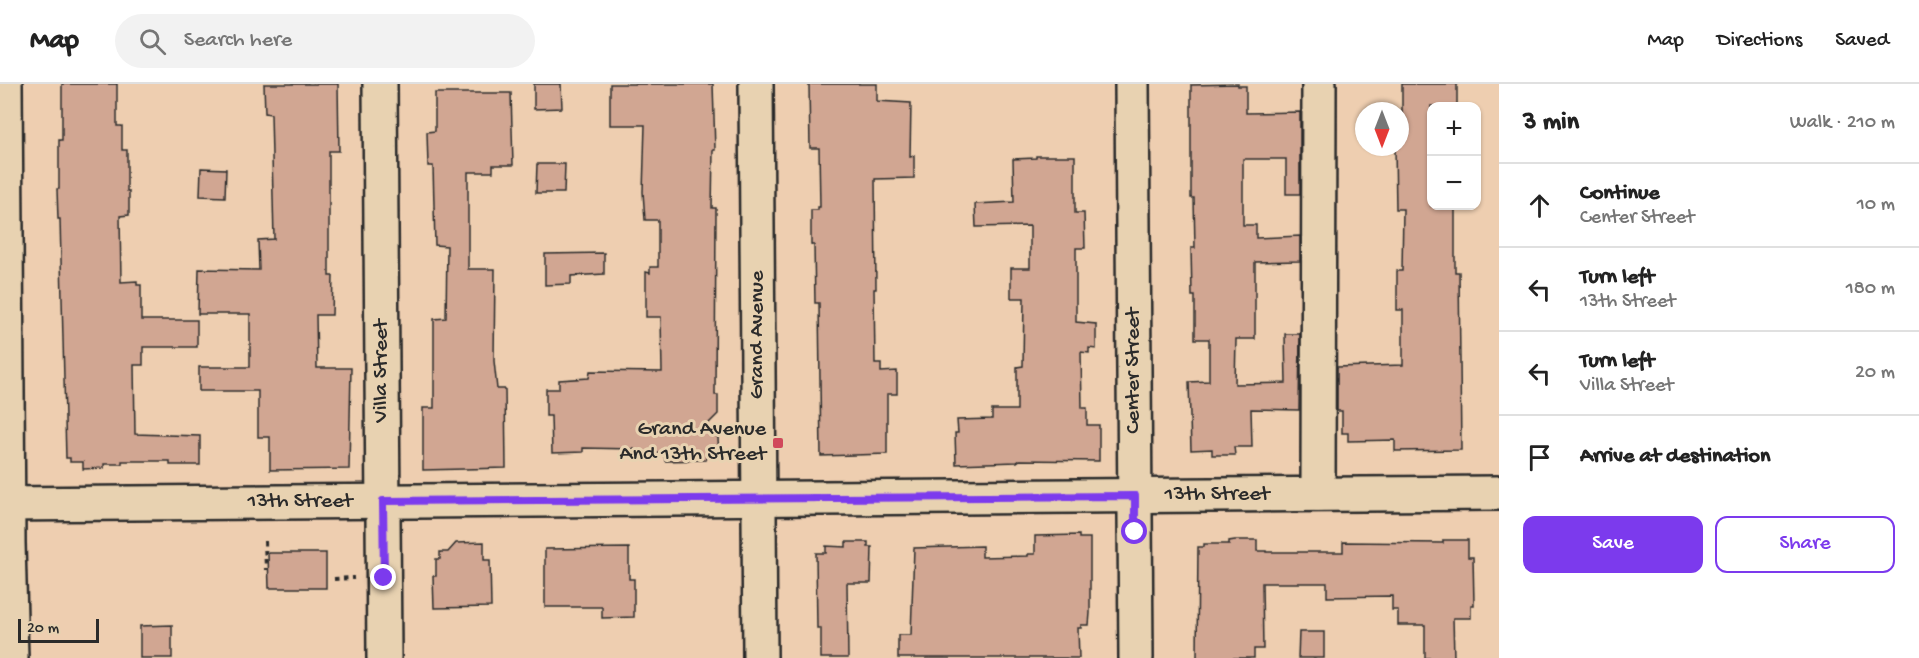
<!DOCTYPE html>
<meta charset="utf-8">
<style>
body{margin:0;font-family:"Gochi Hand",sans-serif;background:#f2f2f2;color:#222}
.controls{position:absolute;right:18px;top:18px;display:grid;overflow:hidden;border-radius:12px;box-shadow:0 2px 4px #0004}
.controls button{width:54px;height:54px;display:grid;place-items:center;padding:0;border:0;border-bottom:2px solid #e0e0e0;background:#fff;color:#222;font:30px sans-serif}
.compass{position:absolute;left:1355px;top:18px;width:54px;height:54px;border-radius:50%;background:#fff;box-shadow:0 2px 4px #0004;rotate:180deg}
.scale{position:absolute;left:18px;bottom:15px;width:81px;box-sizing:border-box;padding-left:6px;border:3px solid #2b2b2b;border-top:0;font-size:16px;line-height:21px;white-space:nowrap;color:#2b2b2b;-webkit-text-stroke:4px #e8d2b1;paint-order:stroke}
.stop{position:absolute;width:18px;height:18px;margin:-14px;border:4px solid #7c3aed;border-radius:50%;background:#fff}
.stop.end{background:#7c3aed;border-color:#fff;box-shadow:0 2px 6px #0008}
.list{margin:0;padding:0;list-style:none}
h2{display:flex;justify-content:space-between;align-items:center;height:78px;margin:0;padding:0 24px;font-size:26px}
h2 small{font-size:20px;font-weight:400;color:#767676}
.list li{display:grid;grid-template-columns:39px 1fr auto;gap:18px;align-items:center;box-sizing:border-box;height:84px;padding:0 24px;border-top:2px solid #e0e0e0}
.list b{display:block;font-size:22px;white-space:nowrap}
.list p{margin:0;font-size:20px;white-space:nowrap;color:#767676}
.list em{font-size:20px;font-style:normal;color:#767676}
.actions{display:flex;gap:12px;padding:18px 24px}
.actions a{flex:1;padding:14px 0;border:2px solid #7c3aed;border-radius:12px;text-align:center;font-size:21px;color:#7c3aed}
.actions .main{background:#7c3aed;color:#fff}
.icon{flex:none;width:33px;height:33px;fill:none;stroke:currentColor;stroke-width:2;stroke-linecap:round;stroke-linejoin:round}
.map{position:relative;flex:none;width:1499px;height:574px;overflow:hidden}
header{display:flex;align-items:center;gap:36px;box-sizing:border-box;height:84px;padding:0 30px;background:#fff;border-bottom:2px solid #e0e0e0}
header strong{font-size:28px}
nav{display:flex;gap:33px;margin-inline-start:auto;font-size:21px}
.search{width:420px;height:54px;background:#f2f2f2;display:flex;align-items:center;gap:15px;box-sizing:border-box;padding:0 21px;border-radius:33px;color:#767676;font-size:22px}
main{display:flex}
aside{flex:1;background:#fff}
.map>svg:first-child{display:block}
.building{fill:#d1a692;stroke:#2b2b2b;stroke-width:1.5}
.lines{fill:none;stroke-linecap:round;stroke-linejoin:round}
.minor-casing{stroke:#2b2b2b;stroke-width:38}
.path{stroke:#2b2b2b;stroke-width:4;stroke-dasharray:4.5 4.5;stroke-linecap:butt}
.minor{stroke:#e8d2b1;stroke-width:33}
.route{stroke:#7c3aed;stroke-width:8}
.poi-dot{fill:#d1495b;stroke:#e8d2b1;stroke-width:2}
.labels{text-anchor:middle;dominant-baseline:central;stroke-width:6;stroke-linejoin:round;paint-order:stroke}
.street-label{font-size:22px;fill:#2b2b2b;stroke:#e8d2b1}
.poi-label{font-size:22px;fill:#2b2b2b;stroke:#e8d2b1;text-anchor:end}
</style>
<header>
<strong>Map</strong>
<div class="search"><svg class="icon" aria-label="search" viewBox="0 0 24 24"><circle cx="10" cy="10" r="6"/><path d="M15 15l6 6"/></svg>Search here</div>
<nav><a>Map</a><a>Directions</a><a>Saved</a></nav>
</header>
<main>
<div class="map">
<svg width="1499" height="574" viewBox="0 0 1499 574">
<rect width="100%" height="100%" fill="#eeceb0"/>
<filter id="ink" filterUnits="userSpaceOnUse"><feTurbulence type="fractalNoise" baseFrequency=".0167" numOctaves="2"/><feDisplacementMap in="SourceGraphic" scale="12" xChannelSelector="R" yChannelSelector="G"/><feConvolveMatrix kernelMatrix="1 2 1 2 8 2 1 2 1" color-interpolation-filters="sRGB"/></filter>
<g filter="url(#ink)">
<g class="building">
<path d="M62,0H117V42H122V66H127V107H129V131L120,132L121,198L137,197V201H141V236H197V263H143V281H134L135,350L200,352V381H170V377H122V380H104V384L83,385V378H70V374H66L60,135H58L57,105H59V56H62Z"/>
<path d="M264,0H338L339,67H329V192H333L332,231H316L317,284H351L349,385L270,386V353H258V307H199V283H250V230H198L199,185L259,186L258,156L274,155L271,30L265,29Z"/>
<path d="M534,0H561L562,24L534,25Z"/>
<path d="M610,0H713L715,66H713L712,124H716L715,311H718V330L707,341L718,354L719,373H706V376L665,377L664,369L634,370V365L583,364V368L552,369L551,332H546V305H559V296L589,294L590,287L662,288L661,233H646V188L650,189V183H658V136H645L643,108L645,41H610Z"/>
<path d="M809,0H877V17L911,19L910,73L914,72V94L875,95L876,205H874L875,280H881V288L897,287V310H887V370L821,372L819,219H815L814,161H811V126H818V123H820L819,64H810Z"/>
<path d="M1238,0V2H1246V29L1300,28V110H1286V75H1243V141H1256V154L1300,152V177L1255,178V255H1236L1235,300L1286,299L1285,250H1300L1299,326L1251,325L1252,363H1234L1235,371H1212V365L1191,366L1189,298L1209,297V255H1195V212H1192L1191,164H1195L1194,114H1191V1Z"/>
<path d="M1402,0H1457V22H1431V122H1455V188H1459L1461,366L1395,367V356L1348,357V349H1342V327H1337V283L1403,281V226H1397V187H1402L1403,125H1396L1395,63H1400V48H1402Z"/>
<path d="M435,9H511L513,81H493V88H468V185H495L494,277L497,305H505L506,384L423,386V324H434V235L446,234L447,162L435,161L433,82H428L427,48L435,47Z"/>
<path d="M1036,72H1075V129H1084L1085,164H1076V238L1096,240V265L1089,264V269L1081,268L1082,324H1087V341H1099V377L1020,376L1017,378L956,380L955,349H958L957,336L992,335V326H1017V283L1023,282L1024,214H1011V184H1030V142L976,143L975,120L1014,118L1013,75L1036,74Z"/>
<path d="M537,80H565L564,109H536Z"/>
<path d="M201,84L226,85L225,113L200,112Z"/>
<path d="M604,169V190L571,192V200L545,201V170Z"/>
<path d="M1079,451V454H1090V529L1089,541H1081V544H1078L1079,574H898V551H911L914,464L982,462V473L1028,472V470H1035V452Z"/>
<path d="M1235,456H1257V467H1266V468H1343V458L1443,459V456H1468V473H1473L1474,521H1471V534H1453L1454,574H1425V541H1398V526H1392V512L1327,513V499H1262L1263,565H1254V574H1197L1198,463H1204V460H1229V457Z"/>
<path d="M484,458V476H490L491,523L434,524L433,492H436V475H440V468H448L456,459Z"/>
<path d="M846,458H868V463H872L871,499H847L848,574H821V544H817L816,469H826V462L846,463Z"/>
<path d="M629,464V495H634V533L602,534V523H545V465Z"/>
<path d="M268,469H326V504H269Z"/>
<path d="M172,541V574H140V542Z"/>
<path d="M1299,548H1324V574H1298Z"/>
</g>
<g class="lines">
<g class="minor-casing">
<g id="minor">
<path d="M5,0L8,459L11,574"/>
<path d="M380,0L384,574"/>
<path d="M756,0L760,574"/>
<path d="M1132,0L1136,574"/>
<path d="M1318,410L1319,0"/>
<path d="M0,420L1499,409"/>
</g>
</g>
<g class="path">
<path d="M265,457L266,486"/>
<path d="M334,495L354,494"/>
</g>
<use href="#minor" class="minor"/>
</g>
</g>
<g class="lines" filter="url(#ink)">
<path class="route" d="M384,494L383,417L1135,412V448"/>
</g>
<rect class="poi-dot" x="772" y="353" width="12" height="12" rx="3"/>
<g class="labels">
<g class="street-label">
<text transform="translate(758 251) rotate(-90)">Grand Avenue</text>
<text transform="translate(382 287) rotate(-90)">Villa Street</text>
<text transform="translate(1134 287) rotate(-90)">Center Street</text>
<text x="1217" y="411">13th Street</text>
<text x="300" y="418">13th Street</text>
</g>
<g class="poi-label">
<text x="766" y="346">Grand Avenue<tspan x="766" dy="25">And 13th Street</tspan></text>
</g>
</g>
</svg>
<div class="controls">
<button>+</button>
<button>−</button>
</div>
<svg class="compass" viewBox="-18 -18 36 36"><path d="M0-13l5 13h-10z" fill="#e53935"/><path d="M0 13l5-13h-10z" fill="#767676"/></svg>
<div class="scale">20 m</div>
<div class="stop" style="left:1135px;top:448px"></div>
<div class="stop end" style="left:384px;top:494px"></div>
</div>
<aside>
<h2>3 min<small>Walk · 210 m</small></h2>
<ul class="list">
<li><svg class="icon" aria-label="ahead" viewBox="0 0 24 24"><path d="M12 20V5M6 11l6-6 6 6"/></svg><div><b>Continue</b><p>Center Street</p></div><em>10 m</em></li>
<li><svg class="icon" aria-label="left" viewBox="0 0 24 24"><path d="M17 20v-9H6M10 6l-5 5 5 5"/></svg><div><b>Turn left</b><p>13th Street</p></div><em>180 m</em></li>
<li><svg class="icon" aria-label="left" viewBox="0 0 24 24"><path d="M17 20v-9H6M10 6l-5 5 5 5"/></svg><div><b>Turn left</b><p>Villa Street</p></div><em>20 m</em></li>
<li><svg class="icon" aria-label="arrive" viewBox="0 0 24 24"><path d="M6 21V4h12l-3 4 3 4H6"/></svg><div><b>Arrive at destination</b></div></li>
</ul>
<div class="actions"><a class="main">Save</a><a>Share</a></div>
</aside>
</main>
